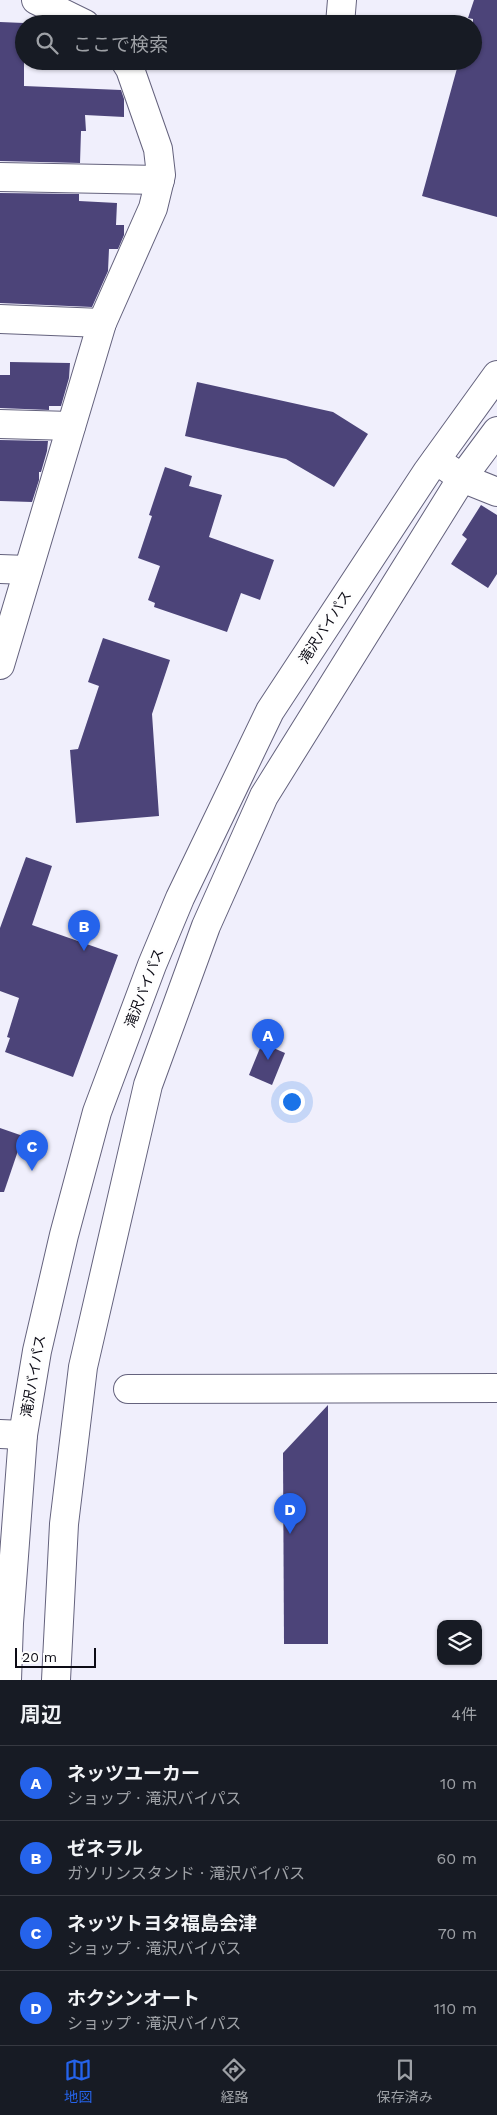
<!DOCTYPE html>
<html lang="ja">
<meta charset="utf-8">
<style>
body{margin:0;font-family:"Work Sans","Noto Sans JP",sans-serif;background:#20242c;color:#f1f3f6}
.controls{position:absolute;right:15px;bottom:15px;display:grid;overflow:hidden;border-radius:10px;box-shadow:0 1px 4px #0004}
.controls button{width:45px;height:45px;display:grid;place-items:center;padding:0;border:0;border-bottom:1px solid #363941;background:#171b24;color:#f1f3f6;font:25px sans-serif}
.scale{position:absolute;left:15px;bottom:12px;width:81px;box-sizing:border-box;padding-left:5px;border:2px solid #0c0b15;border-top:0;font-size:14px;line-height:18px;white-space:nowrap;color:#0c0b15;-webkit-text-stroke:4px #fefefe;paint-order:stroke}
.you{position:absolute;left:291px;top:1101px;width:18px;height:18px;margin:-12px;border:4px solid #fff;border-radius:50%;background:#1a73e8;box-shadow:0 0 0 8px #1a73e833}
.badge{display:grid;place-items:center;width:32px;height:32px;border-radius:50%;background:#2563eb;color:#fff;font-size:16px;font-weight:700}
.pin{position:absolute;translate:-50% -41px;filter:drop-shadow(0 1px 2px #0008)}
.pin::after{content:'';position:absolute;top:26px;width:18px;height:15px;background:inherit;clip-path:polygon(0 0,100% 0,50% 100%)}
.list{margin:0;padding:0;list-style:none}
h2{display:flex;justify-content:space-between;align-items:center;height:65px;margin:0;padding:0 20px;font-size:21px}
h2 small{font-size:16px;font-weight:400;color:#9ea1a6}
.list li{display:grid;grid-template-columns:32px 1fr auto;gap:15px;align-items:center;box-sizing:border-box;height:75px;padding:0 20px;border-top:1px solid #363941}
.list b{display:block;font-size:19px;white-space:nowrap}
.list p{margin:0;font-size:16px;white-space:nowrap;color:#9ea1a6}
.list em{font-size:16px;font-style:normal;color:#9ea1a6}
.icon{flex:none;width:28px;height:28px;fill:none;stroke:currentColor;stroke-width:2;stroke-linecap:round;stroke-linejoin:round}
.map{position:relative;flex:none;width:497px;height:1680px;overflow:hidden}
.search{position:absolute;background:#171b24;box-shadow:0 1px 4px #0004;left:15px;right:15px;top:15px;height:55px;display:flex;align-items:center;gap:12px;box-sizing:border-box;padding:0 18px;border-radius:28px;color:#9ea1a6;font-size:19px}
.sheet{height:365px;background:#171b24}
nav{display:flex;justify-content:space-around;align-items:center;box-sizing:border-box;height:70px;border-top:1px solid #363941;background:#171b24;font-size:14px;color:#9ea1a6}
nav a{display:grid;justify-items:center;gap:2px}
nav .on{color:#2563eb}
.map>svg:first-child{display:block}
.building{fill:#4c4479}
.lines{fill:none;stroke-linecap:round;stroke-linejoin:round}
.minor-casing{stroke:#64627d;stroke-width:30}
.highway-casing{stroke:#64627d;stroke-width:30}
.minor{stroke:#fff;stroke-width:28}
.highway{stroke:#fff;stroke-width:28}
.labels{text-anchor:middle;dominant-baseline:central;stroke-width:5;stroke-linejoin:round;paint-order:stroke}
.street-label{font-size:14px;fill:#0c0b15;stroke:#fefefe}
</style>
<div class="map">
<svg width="497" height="1680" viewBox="0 0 497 1680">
<rect width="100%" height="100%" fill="#f0effc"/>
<g class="building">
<path d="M474,0H497V217L422,196L459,61H473V19L468,18Z"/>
<path d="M0,22L24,23V86L121,90L124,99V117L85,115L86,131H81L80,163L0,161Z"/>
<path d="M0,193L79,194V201L117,203L116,225H124V235L118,249H109L108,271L92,307L0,303Z"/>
<path d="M10,362L70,363L69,378L61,406H49V410L0,408V375H10Z"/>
<path d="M197,382L333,412L368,434L334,487L286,459L185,436Z"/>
<path d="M0,440L48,441L47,451L41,472H39V480L32,502L0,501Z"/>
<path d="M165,467L192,476L189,486L222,495L209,537L274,560L260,600L241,593L227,632L154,607L155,603L148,600L160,566L138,558L152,516L149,515Z"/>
<path d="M481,505L497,515V574L488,588L451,564L467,539L462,535Z"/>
<path d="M103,638L170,660L152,714L159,816L76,823L70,750L78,749L99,686L88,682Z"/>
<path d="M26,857L52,866L32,925L118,955L73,1077L5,1052L10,1038L7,1037L19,998L0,991V928Z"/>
<path d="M262,1043L285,1053L272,1085L249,1075Z"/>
<path d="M0,1128L23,1136L4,1192H0Z"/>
<path d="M328,1405V1644H284L283,1453Z"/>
</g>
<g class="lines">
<g class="minor-casing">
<g id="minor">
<path d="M36,0L85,24"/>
<path d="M340,24L342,0"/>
<path d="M0,177L160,180"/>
<path d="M0,319L102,323"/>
<path d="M0,424L71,426"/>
<path d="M436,460L462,478L497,492"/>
<path d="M0,569L28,570"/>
<path d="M0,665L102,323L153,208L161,175L158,149L130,69L125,61"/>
<path d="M128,1389L497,1388"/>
<path d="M0,1434L23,1435"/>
</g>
</g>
<g class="highway-casing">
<g id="highway">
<path d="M7,1680L9,1623L23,1435L37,1351L64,1235L97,1112L152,965L180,898L270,711L427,472L497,375"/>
<path d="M56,1680L64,1524L83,1367L148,1085L206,926L264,796L462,478L497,431"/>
</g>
</g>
<use href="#minor" class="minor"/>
<use href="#highway" class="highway"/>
</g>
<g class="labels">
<g class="street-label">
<text transform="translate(325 627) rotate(-57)">滝沢バイパス</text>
<text transform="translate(144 988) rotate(-69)">滝沢バイパス</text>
<text transform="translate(33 1376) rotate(-80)">滝沢バイパス</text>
</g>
</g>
</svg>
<div class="controls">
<button><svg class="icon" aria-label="layers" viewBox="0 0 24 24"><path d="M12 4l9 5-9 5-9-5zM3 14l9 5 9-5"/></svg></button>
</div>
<div class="scale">20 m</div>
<div class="you"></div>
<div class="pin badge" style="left:268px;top:1060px">A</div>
<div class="pin badge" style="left:84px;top:951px">B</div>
<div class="pin badge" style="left:32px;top:1171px">C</div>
<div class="pin badge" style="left:290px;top:1534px">D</div>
<div class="search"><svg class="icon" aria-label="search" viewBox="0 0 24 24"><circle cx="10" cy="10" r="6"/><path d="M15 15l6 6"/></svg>ここで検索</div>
</div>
<section class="sheet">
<h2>周辺<small>4件</small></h2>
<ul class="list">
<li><span class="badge">A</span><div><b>ネッツユーカー</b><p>ショップ · 滝沢バイパス</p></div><em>10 m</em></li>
<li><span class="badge">B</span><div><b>ゼネラル</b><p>ガソリンスタンド · 滝沢バイパス</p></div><em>60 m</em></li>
<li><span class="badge">C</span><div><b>ネッツトヨタ福島会津</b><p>ショップ · 滝沢バイパス</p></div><em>70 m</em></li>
<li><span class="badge">D</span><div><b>ホクシンオート</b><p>ショップ · 滝沢バイパス</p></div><em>110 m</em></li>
</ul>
</section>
<nav>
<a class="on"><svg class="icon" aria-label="map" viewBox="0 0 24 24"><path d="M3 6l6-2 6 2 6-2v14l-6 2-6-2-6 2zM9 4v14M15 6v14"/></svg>地図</a>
<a><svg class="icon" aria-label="directions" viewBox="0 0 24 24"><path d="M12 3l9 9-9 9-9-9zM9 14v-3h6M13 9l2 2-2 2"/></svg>経路</a>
<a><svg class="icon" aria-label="saved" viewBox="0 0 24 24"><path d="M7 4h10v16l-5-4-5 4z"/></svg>保存済み</a>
</nav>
